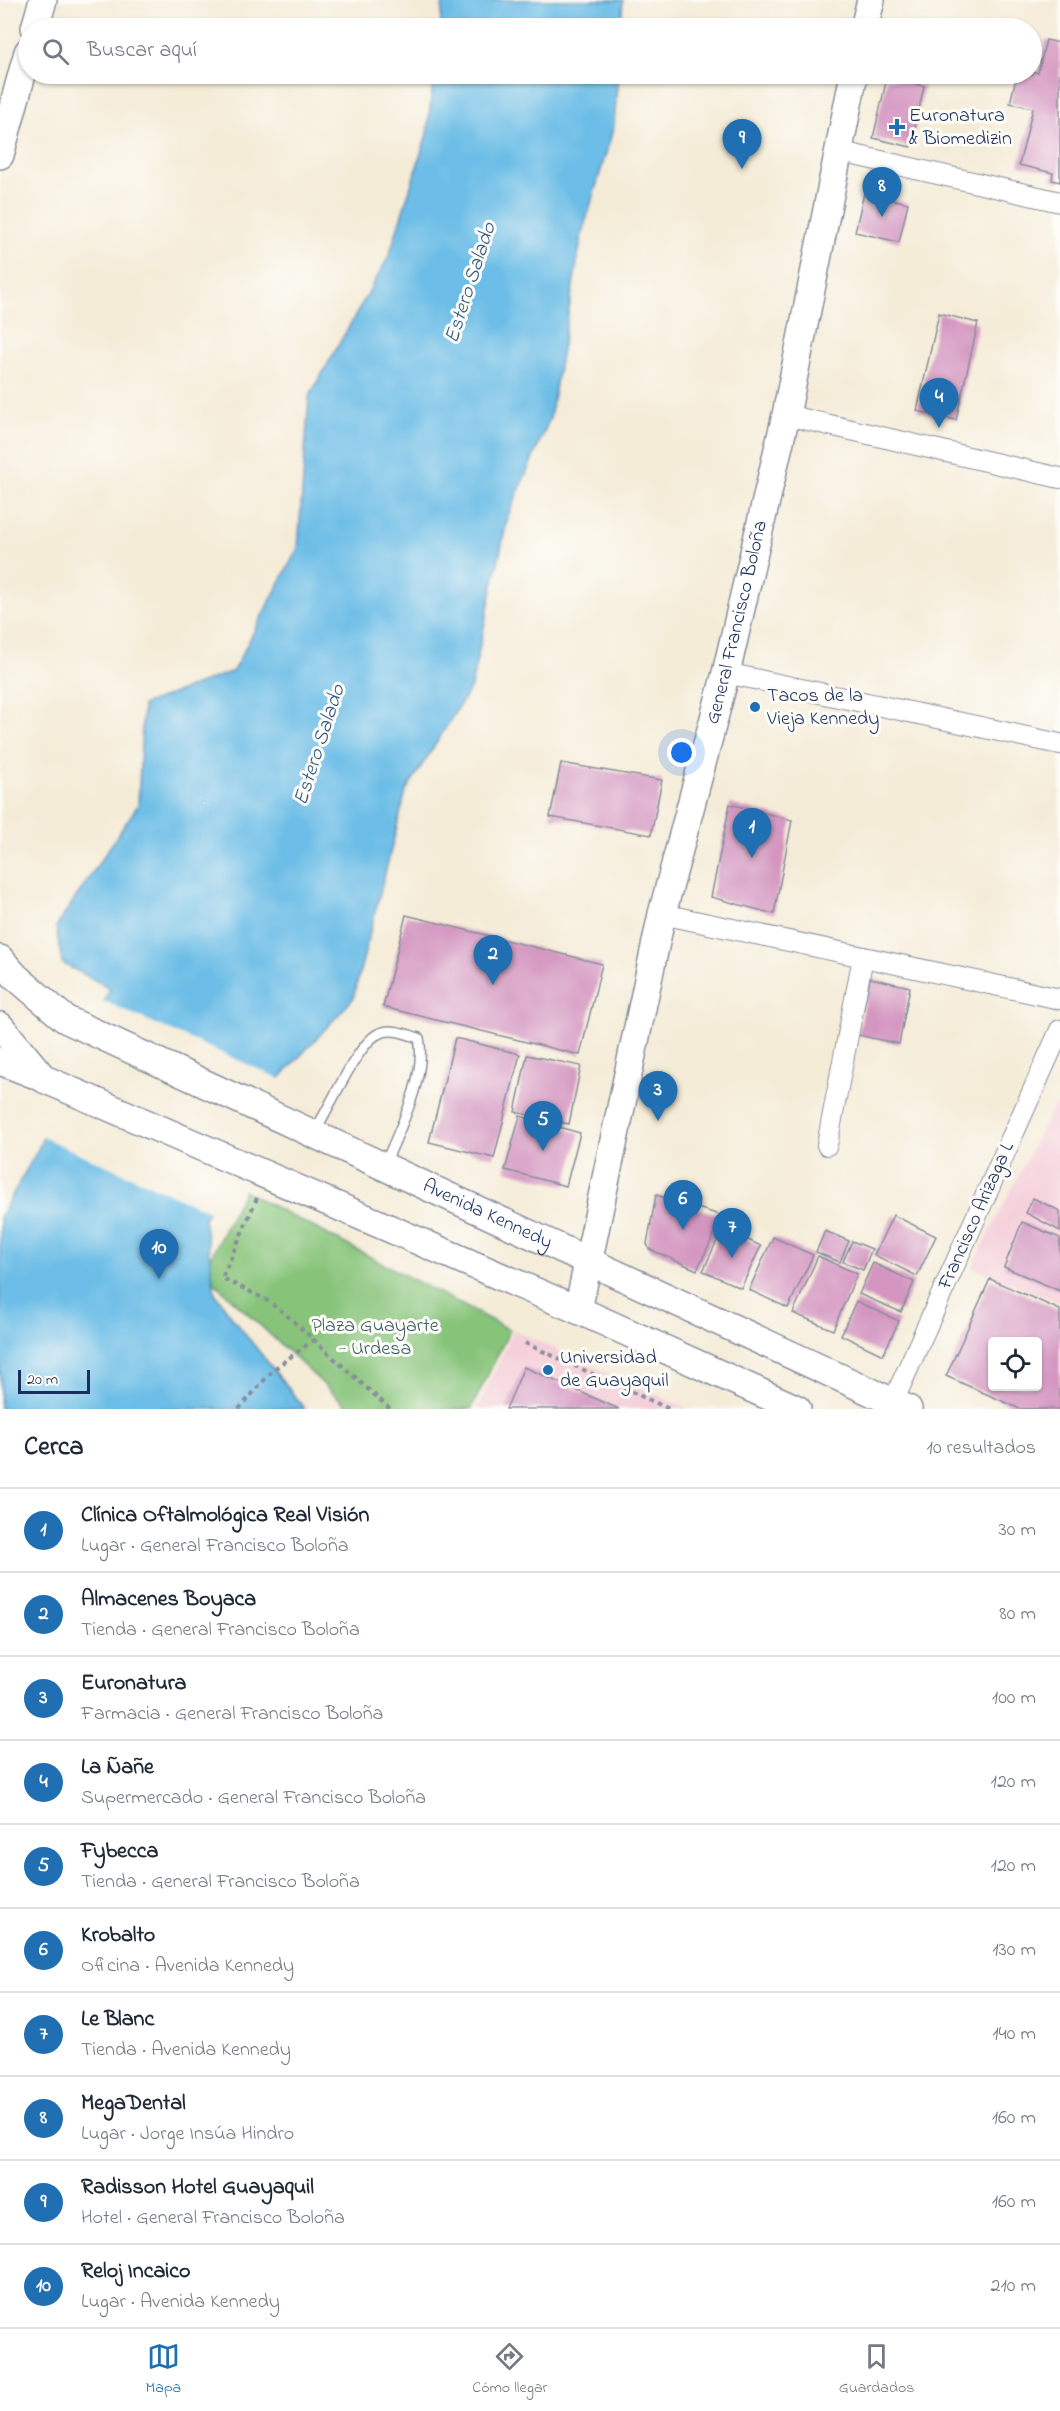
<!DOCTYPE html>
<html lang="es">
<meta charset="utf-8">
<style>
body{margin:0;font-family:"Indie Flower",sans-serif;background:#f2f2f3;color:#1f2937}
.controls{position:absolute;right:18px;bottom:18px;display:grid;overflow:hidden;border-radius:6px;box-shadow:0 2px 4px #0004}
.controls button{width:54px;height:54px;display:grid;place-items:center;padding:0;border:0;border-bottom:2px solid #e0e1e3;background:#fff;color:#1f2937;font:30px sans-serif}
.scale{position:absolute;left:18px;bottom:15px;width:72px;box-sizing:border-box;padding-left:6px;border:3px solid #1b2f5e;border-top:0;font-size:16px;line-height:21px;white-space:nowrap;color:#1b2f5e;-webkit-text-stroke:4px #fdfcf7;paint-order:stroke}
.you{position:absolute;left:682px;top:753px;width:21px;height:21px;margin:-15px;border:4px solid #fff;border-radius:50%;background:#1a73e8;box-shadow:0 0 0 9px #1a73e833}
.badge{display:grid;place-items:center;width:39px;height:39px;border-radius:50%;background:#1f6fb2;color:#fff;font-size:20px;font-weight:700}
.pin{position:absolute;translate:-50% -50px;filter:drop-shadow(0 2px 3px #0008)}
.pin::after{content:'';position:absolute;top:32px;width:21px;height:18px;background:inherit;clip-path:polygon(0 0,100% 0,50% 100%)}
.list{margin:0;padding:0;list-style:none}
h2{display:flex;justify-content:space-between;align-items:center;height:78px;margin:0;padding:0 24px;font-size:26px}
h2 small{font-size:20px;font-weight:400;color:#747a83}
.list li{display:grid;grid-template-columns:39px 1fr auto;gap:18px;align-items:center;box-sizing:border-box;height:84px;padding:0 24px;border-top:2px solid #e0e1e3}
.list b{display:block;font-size:22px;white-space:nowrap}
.list p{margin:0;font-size:20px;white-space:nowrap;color:#747a83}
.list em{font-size:20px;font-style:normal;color:#747a83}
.icon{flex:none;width:33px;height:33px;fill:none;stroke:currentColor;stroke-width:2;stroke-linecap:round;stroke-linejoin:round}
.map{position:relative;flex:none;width:1060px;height:1409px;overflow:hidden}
.search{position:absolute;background:#fff;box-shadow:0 2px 4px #0004;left:18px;right:18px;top:18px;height:66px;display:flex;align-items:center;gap:15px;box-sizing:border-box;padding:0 21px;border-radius:33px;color:#747a83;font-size:22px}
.sheet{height:918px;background:#fff}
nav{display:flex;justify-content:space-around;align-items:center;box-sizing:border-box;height:84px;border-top:2px solid #e0e1e3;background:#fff;font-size:16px;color:#747a83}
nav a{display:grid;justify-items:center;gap:3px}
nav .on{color:#1f6fb2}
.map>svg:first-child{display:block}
.built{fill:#f5cfda}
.green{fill:#87c47a;stroke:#517a6c;stroke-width:1.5}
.water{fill:#6cbde7;stroke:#4476a2;stroke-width:1.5}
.pier{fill:#f5ecd8}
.building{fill:#d496c1;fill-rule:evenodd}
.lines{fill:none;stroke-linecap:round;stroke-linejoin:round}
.lane-casing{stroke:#888e9b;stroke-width:12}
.street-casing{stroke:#888e9b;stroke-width:22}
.secondary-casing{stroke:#888e9b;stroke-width:30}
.path{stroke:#888e9b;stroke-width:4;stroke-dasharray:4.5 4.5;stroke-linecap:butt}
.lane{stroke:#fff;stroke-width:9}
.street{stroke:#fff;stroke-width:20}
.secondary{stroke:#fff;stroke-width:27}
.poi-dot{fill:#1f6fb2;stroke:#fdfcf7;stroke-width:2}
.labels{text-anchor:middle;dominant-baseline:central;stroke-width:6;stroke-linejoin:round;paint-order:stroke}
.poi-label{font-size:20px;fill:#1b2f5e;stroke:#fdfcf7;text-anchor:start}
.street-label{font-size:20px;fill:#1b2f5e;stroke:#fdfcf7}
.park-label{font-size:20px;fill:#3b5c66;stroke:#fdfcf7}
.water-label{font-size:21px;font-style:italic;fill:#335a87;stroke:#fdfcf7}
</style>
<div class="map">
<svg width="1060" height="1409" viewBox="0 0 1060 1409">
<rect width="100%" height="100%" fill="#fdfcf7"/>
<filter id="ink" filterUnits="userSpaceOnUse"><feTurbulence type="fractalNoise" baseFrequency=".0167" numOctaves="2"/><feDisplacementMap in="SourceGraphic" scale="12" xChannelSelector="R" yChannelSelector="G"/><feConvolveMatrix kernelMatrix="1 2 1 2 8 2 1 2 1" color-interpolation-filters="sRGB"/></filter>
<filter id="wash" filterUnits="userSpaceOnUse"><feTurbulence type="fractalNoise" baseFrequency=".008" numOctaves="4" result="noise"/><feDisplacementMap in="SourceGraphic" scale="24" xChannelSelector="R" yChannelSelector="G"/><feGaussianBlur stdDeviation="1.35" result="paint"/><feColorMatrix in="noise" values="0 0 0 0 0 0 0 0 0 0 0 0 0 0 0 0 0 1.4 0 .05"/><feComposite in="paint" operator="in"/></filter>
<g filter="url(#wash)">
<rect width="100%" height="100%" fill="#f5ecd8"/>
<g class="built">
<path d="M1054,1105L1060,1107V1303L972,1267Z"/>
<path d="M514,1330L687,1409H477Z"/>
</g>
<path class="green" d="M244,1191L510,1330L471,1409H350L203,1272Z"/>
<g class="water">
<path d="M443,0H623L621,28H440Z"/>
<path d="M434,74H618L614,126L582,234L550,418L508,516L471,687L406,791L353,999L279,1079L228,1181L204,1218L215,1293L234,1320L305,1409H0V1217L38,1149L110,988L62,963L56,927L138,805L143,705L233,671L298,548L309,397L389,256L427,134Z"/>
</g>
<path class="pier" d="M101,1000L283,1080L230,1182L211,1212L40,1136Z"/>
<g id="blocks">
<g class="building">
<path d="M1046,40L1060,43V182L1052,180L1053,173L1019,165L1033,108L1010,103L1017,74H1032V71L1038,73Z"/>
<path d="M887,78L924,86L911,147L873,138Z"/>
<path d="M864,193L908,203L899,242L855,232Z"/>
<path d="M939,313L978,323L956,420L917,411Z"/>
<path d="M561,763L662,780L651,835L550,817Z"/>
<path d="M730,804L792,820L774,914L711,897Z"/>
<path d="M406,915L602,964L580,1055L383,1007Z"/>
<path d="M870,978L910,987L899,1044L858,1035Z"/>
<path d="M455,1038L520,1054L494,1158L429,1142Z"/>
<path d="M527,1055L581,1066L569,1124L515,1112Z"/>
<path d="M520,1116L580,1133L566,1186L505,1170Z"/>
<path d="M656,1195L723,1216L697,1270L649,1249L647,1244Z"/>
<path d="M1033,1198L1060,1211V1231L1026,1213Z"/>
<path d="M893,1215L936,1236L917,1276L874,1255Z"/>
<path d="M1022,1222L1060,1238V1291L1004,1267Z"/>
<path d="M723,1228L761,1246L741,1288L703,1271Z"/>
<path d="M825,1231L849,1241L840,1262L816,1252Z"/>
<path d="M773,1237L813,1255L788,1308L749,1290Z"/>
<path d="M852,1241L872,1249L863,1270L843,1262Z"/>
<path d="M818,1256L857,1274L833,1330L793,1313Z"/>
<path d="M873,1263L914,1282L901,1312L859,1294Z"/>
<path d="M990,1279L1060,1310V1409H1020L946,1376ZM992,1342H1038V1386H992Z"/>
<path d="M856,1301L899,1321L883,1355L841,1335Z"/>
<path d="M524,1367L619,1409H506Z"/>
</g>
</g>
</g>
<g filter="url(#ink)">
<use href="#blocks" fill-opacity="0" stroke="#888e9b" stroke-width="1.5"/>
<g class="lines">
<g class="lane-casing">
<path id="lane" d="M314,1132C329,1110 357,1044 378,1034C391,1027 406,1034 419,1038C427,1076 400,1128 385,1164"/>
</g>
<g class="street-casing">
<g id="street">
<path d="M837,151L1060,202"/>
<path d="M786,415L1060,478"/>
<path d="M726,673L1060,744"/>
<path d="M662,914L1060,999"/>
<path d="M827,1145L863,957"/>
<path d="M893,1402L1060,1030"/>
</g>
</g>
<g class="secondary-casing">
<g id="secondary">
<path d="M35,28L43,0"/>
<path d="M864,28L871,0"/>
<path d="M0,155L28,52"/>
<path id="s1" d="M0,959L15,976L65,1019L908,1409"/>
<path d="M0,1026L44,1079L578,1310L797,1409"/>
<path d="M0,1061L41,1077"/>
<path id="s2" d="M578,1310L662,914L726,673L786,415L854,74"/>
</g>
</g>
<g class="path">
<path d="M257,1198L222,1278L263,1298L283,1312L390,1409"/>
<path d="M525,1343L669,1409"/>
<path d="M239,1409L274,1369L315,1339"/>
</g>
<use href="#lane" class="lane"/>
<use href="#street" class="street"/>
<use href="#secondary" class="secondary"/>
</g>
</g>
<g class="poi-dot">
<path d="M894 118h6v6h6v6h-6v6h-6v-6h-6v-6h6z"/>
<circle cx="755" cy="707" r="6"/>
<circle cx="548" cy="1370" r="6"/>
</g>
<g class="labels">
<g class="poi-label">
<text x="909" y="116">Euronatura<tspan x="909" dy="23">&amp; Biomedizin</tspan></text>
<text x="767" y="696">Tacos de la<tspan x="767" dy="23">Vieja Kennedy</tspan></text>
<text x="560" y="1358">Universidad<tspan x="560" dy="23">de Guayaquil</tspan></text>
</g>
<g class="street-label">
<text stroke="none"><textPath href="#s2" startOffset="706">General Francisco Boloña</textPath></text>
<text stroke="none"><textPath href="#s1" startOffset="554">Avenida Kennedy</textPath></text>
<text transform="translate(977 1216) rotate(-66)">Francisco Arizaga L</text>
</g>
<g class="park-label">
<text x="375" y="1326">Plaza Guayarte<tspan x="375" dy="23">- Urdesa</tspan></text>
</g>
<g class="water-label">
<text transform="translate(471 283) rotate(-72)">Estero Salado</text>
<text transform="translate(320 745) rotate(-72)">Estero Salado</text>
</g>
</g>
</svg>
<div class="controls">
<button><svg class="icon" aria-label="locate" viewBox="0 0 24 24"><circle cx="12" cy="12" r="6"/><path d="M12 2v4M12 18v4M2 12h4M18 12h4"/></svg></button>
</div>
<div class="scale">20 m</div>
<div class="you"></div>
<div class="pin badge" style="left:752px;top:858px">1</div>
<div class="pin badge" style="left:493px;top:985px">2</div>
<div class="pin badge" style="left:658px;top:1121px">3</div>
<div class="pin badge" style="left:939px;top:428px">4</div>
<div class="pin badge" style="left:543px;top:1151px">5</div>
<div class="pin badge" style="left:683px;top:1230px">6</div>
<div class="pin badge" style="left:732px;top:1258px">7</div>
<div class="pin badge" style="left:882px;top:217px">8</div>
<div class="pin badge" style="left:742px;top:169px">9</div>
<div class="pin badge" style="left:159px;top:1279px">10</div>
<div class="search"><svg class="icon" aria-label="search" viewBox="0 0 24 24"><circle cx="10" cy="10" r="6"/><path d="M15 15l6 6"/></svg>Buscar aquí</div>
</div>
<section class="sheet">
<h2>Cerca<small>10 resultados</small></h2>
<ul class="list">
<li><span class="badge">1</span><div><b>Clínica Oftalmológica Real Visión</b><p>Lugar · General Francisco Boloña</p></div><em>30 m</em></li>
<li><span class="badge">2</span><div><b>Almacenes Boyaca</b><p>Tienda · General Francisco Boloña</p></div><em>80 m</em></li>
<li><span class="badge">3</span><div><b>Euronatura</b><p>Farmacia · General Francisco Boloña</p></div><em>100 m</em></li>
<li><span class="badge">4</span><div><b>La Ñañe</b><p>Supermercado · General Francisco Boloña</p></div><em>120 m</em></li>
<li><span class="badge">5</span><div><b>Fybecca</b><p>Tienda · General Francisco Boloña</p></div><em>120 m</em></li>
<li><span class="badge">6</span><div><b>Krobalto</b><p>Oficina · Avenida Kennedy</p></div><em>130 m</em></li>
<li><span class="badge">7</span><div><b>Le Blanc</b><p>Tienda · Avenida Kennedy</p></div><em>140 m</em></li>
<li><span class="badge">8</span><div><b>MegaDental</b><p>Lugar · Jorge Insúa Hindro</p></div><em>160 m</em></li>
<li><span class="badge">9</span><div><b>Radisson Hotel Guayaquil</b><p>Hotel · General Francisco Boloña</p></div><em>160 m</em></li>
<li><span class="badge">10</span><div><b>Reloj Incaico</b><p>Lugar · Avenida Kennedy</p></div><em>210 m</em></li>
</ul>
</section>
<nav>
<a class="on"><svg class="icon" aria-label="map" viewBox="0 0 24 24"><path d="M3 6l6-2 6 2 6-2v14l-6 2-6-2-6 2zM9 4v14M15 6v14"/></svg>Mapa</a>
<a><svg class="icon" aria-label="directions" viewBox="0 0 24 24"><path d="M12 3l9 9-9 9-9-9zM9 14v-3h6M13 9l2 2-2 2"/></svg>Cómo llegar</a>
<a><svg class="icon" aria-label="saved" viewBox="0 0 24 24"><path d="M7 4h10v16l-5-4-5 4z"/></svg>Guardados</a>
</nav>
